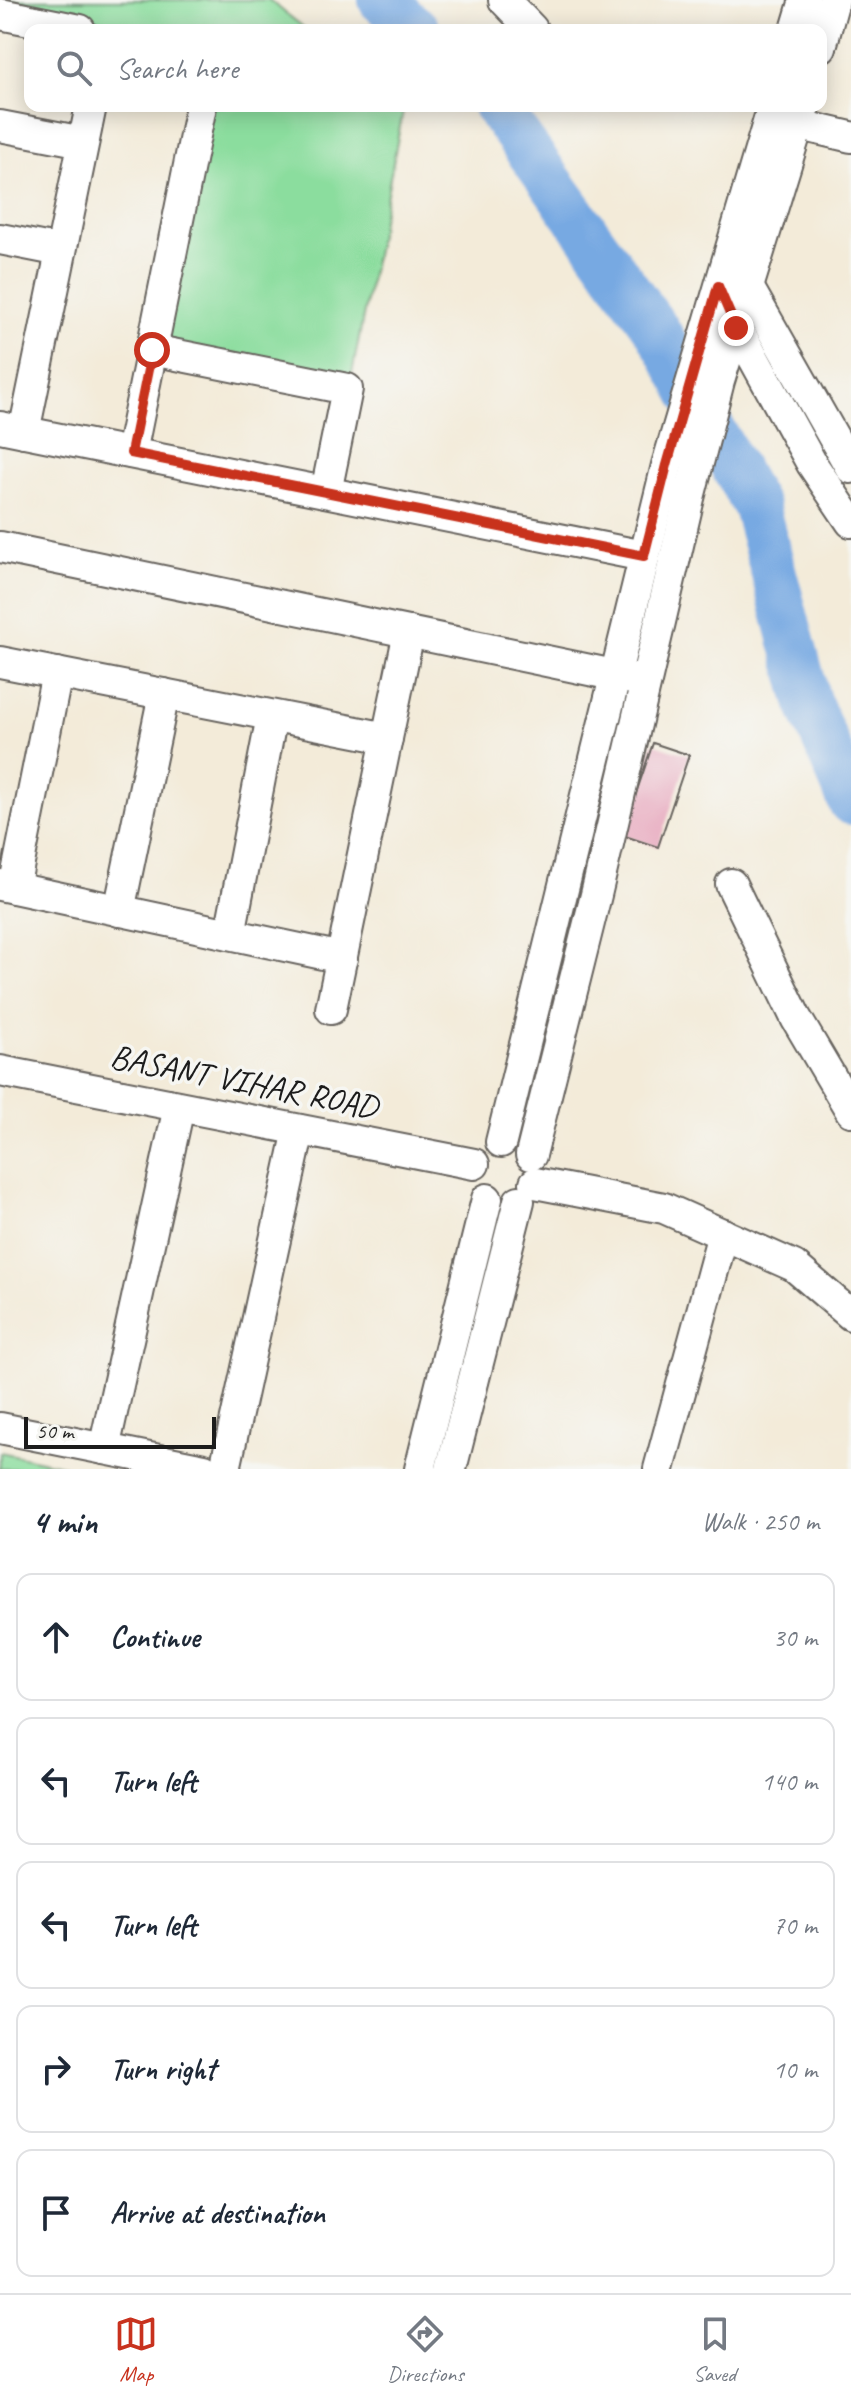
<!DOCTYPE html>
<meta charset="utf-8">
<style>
body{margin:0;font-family:Caveat,sans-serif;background:#f6f6f7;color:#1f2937}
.scale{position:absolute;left:24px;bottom:20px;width:192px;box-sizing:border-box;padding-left:8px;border:4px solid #1c1c1c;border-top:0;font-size:22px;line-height:28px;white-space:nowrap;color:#1c1c1c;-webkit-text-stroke:6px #f6f6f2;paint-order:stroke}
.stop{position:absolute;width:24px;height:24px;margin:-18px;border:6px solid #c8321e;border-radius:50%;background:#fff}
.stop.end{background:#c8321e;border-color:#fff;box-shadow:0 2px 8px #0008}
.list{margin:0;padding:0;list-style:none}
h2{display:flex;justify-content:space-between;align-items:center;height:104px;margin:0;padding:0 32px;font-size:34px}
h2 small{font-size:26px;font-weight:400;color:#747a83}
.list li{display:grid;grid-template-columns:52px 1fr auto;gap:24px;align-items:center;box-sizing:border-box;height:128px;margin:0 16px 16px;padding:0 16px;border:2px solid #e0e1e3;border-radius:16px}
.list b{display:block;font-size:30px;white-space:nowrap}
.list em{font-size:26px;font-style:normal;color:#747a83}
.icon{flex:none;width:44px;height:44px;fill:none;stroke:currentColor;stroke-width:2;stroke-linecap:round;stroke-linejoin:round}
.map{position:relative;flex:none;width:851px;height:1469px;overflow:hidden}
.search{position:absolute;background:#fff;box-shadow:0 4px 20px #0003;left:24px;right:24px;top:24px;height:88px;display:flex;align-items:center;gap:20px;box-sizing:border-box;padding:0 28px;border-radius:16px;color:#747a83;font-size:30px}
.sheet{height:824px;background:#fff}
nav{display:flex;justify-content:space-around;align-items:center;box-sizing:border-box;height:112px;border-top:2px solid #e0e1e3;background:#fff;font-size:22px;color:#747a83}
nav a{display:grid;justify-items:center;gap:4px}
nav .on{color:#c8321e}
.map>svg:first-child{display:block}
.green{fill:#8bdd9e;stroke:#547c5d;stroke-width:2}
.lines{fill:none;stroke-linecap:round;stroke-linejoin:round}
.river{stroke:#77a9e2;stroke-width:46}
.building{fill:#e6a1b9}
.minor-casing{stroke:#67645e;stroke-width:34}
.minor{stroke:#fff;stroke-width:30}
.route{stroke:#c8321e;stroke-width:10}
.labels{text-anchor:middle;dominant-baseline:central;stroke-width:7;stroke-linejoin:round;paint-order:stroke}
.street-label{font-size:34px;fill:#1c1c1c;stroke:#f6f6f2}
</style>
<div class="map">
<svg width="851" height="1469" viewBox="0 0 851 1469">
<rect width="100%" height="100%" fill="#f6f6f2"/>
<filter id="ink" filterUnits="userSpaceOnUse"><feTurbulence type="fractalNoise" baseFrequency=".0125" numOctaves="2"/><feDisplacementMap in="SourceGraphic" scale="16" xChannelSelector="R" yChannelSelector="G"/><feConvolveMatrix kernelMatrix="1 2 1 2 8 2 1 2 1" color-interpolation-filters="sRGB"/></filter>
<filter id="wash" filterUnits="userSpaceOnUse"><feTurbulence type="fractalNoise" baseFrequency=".006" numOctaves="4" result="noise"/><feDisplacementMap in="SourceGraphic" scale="32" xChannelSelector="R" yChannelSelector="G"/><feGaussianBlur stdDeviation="1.8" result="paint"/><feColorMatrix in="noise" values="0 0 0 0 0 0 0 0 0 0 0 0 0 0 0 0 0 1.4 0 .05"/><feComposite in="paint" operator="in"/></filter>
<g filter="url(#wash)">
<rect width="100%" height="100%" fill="#f3ebd9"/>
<g class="green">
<path d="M2,0H269L307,30H146Z"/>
<path d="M212,106H404L351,379L164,343Z"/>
<path d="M0,1452L79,1469H0Z"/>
</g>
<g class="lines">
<g class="river">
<path d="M381,0L417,30"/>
<path d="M496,106L657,330L756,507L808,701L851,802"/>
</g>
</g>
<g id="blocks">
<path class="building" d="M653,743L689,755L658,847L622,835Z"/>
</g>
</g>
<g filter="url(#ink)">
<use href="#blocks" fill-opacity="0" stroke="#67645e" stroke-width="2"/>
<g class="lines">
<g class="minor-casing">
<g id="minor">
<path d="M504,0L532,29"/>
<path d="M0,14L80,30"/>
<path d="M796,30L805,0"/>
<path d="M821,47L834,0"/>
<path d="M779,120L851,137"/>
<path d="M0,126L83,142"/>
<path d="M0,239L61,251"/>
<path d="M737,287H748L851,468"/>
<path d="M731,317L812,464L851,522"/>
<path d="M152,350L347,389L326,492"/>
<path d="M0,427L644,556"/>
<path d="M24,432L91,106"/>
<path d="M131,453L201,106"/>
<path d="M0,547L633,679"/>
<path d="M0,662L387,738"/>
<path d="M731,884L796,1018L851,1111"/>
<path d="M0,885L342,958"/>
<path d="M14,888L57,673"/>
<path d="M119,911L164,694"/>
<path d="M230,934L272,716"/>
<path d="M331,1009L409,632"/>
<path d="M0,1071L474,1164"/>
<path d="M501,1142L667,465L773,106"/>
<path d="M531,1155L596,895L689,498L719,381L804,106"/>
<path d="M535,1183L664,1208L794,1266L851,1315"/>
<path d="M0,1428L204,1469"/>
<path d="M104,1449L179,1107"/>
<path d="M225,1469L299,1130"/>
<path d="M420,1469L487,1199"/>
<path d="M451,1469L519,1201"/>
<path d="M659,1469L723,1234"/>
</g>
</g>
<use href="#minor" class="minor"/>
</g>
</g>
<g class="lines" filter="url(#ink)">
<path class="route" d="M152,350L131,453L644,556L667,465L718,286L736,328"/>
</g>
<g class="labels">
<g class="street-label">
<text transform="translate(244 1081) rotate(11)">BASANT VIHAR ROAD</text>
</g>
</g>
</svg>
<div class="scale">50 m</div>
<div class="stop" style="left:152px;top:350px"></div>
<div class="stop end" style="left:736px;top:328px"></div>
<div class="search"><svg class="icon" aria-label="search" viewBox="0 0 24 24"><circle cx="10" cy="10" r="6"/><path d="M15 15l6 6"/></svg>Search here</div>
</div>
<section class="sheet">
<h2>4 min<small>Walk · 250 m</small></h2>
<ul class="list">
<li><svg class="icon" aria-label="ahead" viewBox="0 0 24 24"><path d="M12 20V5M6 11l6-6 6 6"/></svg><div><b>Continue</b></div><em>30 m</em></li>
<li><svg class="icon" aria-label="left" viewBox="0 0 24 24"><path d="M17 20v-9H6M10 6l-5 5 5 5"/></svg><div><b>Turn left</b></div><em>140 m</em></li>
<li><svg class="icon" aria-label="left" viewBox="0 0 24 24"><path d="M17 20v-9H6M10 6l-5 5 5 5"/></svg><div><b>Turn left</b></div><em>70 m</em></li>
<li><svg class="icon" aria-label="right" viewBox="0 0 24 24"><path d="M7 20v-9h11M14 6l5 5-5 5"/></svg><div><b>Turn right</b></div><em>10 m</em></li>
<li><svg class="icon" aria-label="arrive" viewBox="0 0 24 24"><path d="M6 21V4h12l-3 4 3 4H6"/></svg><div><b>Arrive at destination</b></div></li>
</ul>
</section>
<nav>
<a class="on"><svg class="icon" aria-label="map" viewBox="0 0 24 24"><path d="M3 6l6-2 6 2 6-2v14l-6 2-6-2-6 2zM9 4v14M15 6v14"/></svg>Map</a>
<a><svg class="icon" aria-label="directions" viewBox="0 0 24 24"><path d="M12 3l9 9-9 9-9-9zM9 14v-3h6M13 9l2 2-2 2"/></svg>Directions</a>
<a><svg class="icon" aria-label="saved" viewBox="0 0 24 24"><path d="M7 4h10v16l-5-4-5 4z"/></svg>Saved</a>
</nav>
